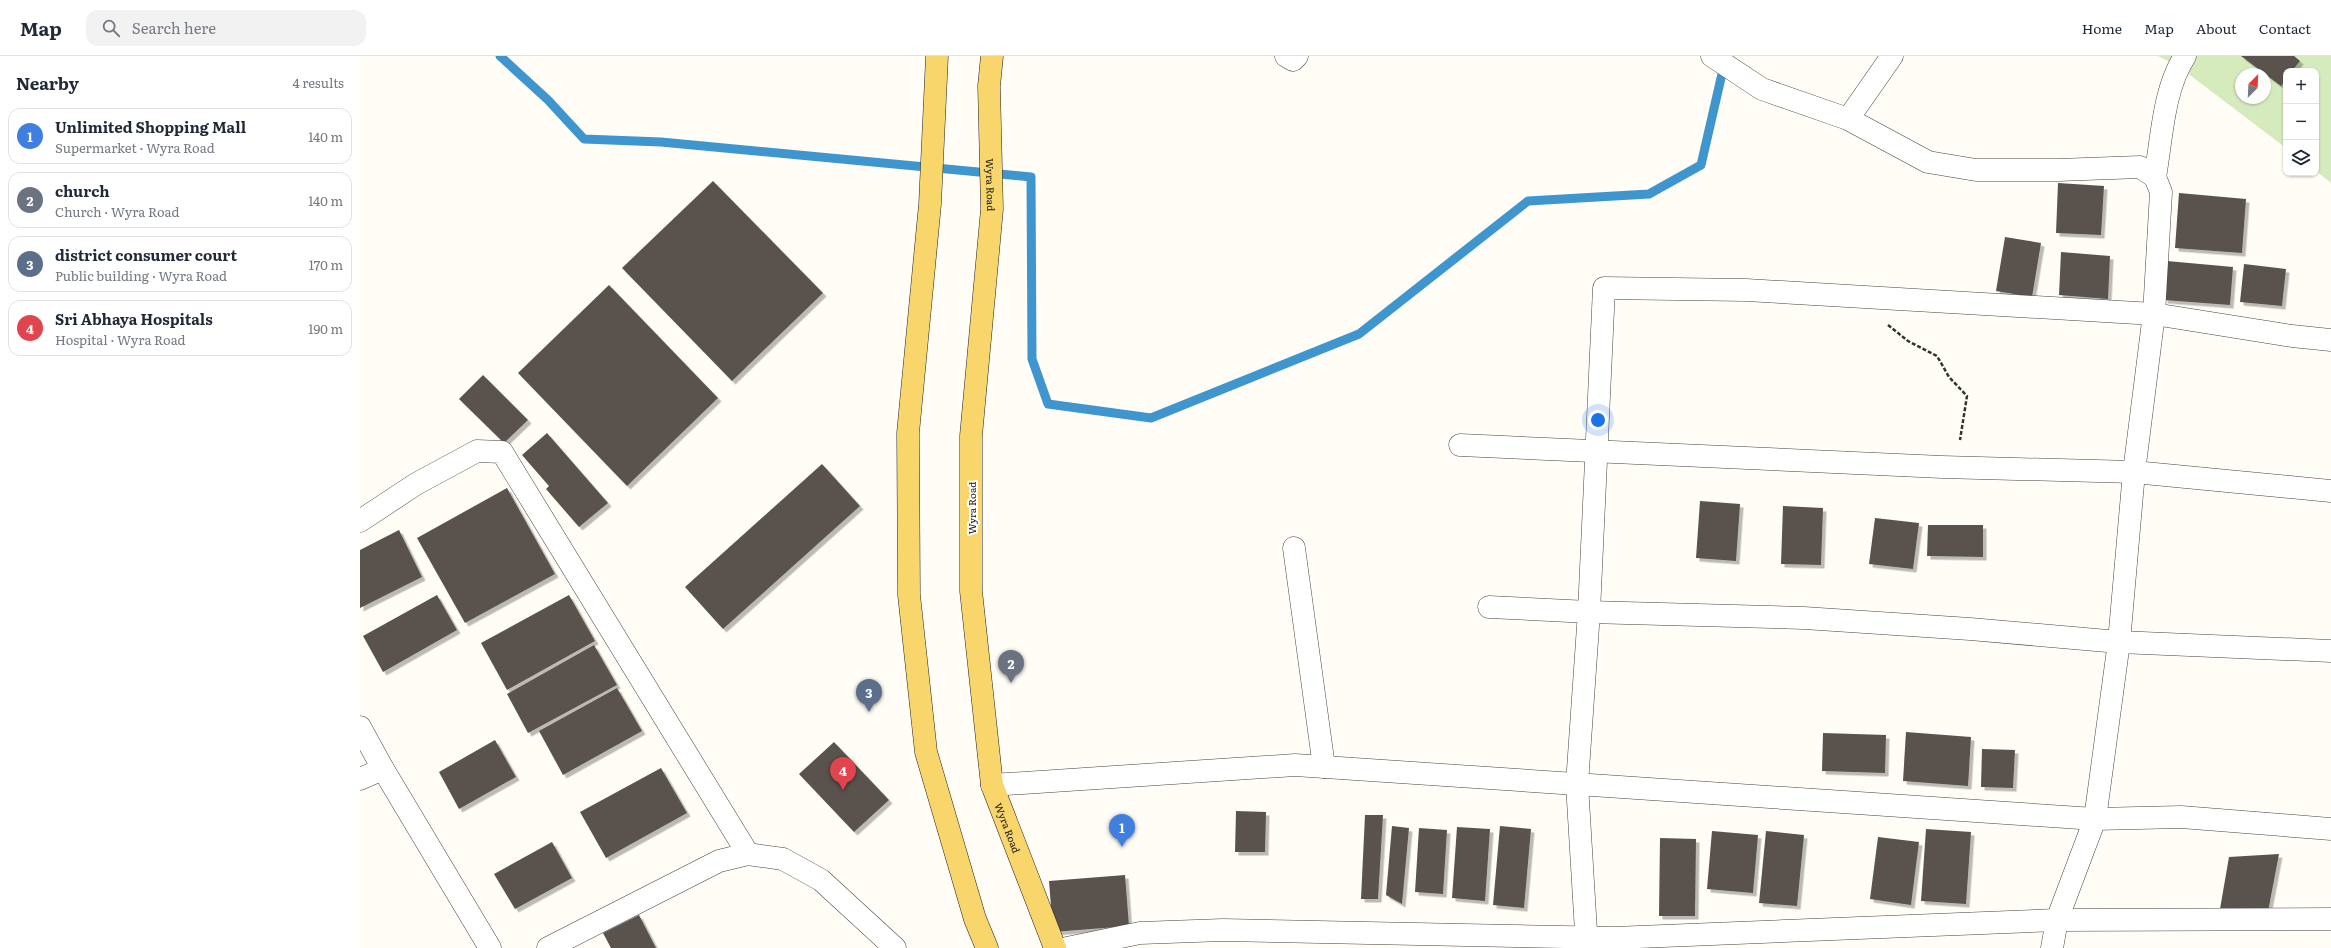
<!DOCTYPE html>
<meta charset="utf-8">
<style>
body{margin:0;font-family:Literata,serif;background:#f2f2f3;color:#1f2937}
.controls{position:absolute;right:12px;top:12px;display:grid;overflow:hidden;border-radius:8px;box-shadow:0 1px 3px #0004}
.controls button{width:36px;height:36px;display:grid;place-items:center;padding:0;border:0;border-bottom:1px solid #e0e1e3;background:#fff;color:#1f2937;font:20px sans-serif}
.compass{position:absolute;left:1875px;top:12px;width:36px;height:36px;border-radius:50%;background:#fff;box-shadow:0 1px 3px #0004;rotate:24deg}
.you{position:absolute;left:1238px;top:364px;width:14px;height:14px;margin:-10px;border:3px solid #fff;border-radius:50%;background:#1a73e8;box-shadow:0 0 0 6px #1a73e833}
.badge{display:grid;place-items:center;width:26px;height:26px;border-radius:50%;background:#1a73e8;color:#fff;font-size:13px;font-weight:700}
.pin{position:absolute;translate:-50% -33px;filter:drop-shadow(0 1px 2px #0008)}
.pin::after{content:'';position:absolute;top:21px;width:14px;height:12px;background:inherit;clip-path:polygon(0 0,100% 0,50% 100%)}
.list{margin:0;padding:0;list-style:none}
h2{display:flex;justify-content:space-between;align-items:center;height:52px;margin:0;padding:0 16px;font-size:17px}
h2 small{font-size:13px;font-weight:400;color:#747a83}
.list li{display:grid;grid-template-columns:26px 1fr auto;gap:12px;align-items:center;box-sizing:border-box;height:56px;margin:0 8px 8px;padding:0 8px;border:1px solid #e0e1e3;border-radius:12px}
.list b{display:block;font-size:15px;white-space:nowrap}
.list p{margin:0;font-size:13px;white-space:nowrap;color:#747a83}
.list em{font-size:13px;font-style:normal;color:#747a83}
.icon{flex:none;width:22px;height:22px;fill:none;stroke:currentColor;stroke-width:2;stroke-linecap:round;stroke-linejoin:round}
.map{position:relative;flex:none;width:1971px;height:892px;overflow:hidden}
header{display:flex;align-items:center;gap:24px;box-sizing:border-box;height:56px;padding:0 20px;background:#fff;border-bottom:1px solid #e0e1e3}
header strong{font-size:19px}
nav{display:flex;gap:22px;margin-inline-start:auto;font-size:14px}
.search{width:280px;height:36px;background:#f2f2f3;display:flex;align-items:center;gap:10px;box-sizing:border-box;padding:0 14px;border-radius:12px;color:#747a83;font-size:15px}
main{display:flex}
aside{flex:1;background:#fff}
.map>svg:first-child{display:block}
.green{fill:#d5ebbd;fill-rule:evenodd}
.lines{fill:none;stroke-linecap:round;stroke-linejoin:round}
.stream{stroke:#3f96cf;stroke-width:9}
.building{fill:#5a524d;filter:url(#shadow)}
.minor-casing{stroke:#444;stroke-width:23}
.major-casing{stroke:#222;stroke-width:23}
.path{stroke:#333;stroke-width:2.5;stroke-dasharray:4 2;stroke-linecap:butt}
.minor{stroke:#fff;stroke-width:22}
.major{stroke:#f9d66b;stroke-width:22}
.labels{text-anchor:middle;dominant-baseline:central;stroke-width:4;stroke-linejoin:round;paint-order:stroke}
.street-label{font-size:10px;fill:#111;stroke:#fff}
</style>
<header>
<strong>Map</strong>
<div class="search"><svg class="icon" aria-label="search" viewBox="0 0 24 24"><circle cx="10" cy="10" r="6"/><path d="M15 15l6 6"/></svg>Search here</div>
<nav><a>Home</a><a>Map</a><a>About</a><a>Contact</a></nav>
</header>
<main>
<aside>
<h2>Nearby<small>4 results</small></h2>
<ul class="list">
<li><span class="badge" style="background:#3f7fe0">1</span><div><b>Unlimited Shopping Mall</b><p>Supermarket · Wyra Road</p></div><em>140 m</em></li>
<li><span class="badge" style="background:#6b7280">2</span><div><b>church</b><p>Church · Wyra Road</p></div><em>140 m</em></li>
<li><span class="badge" style="background:#5c6f8a">3</span><div><b>district consumer court</b><p>Public building · Wyra Road</p></div><em>170 m</em></li>
<li><span class="badge" style="background:#e0444e">4</span><div><b>Sri Abhaya Hospitals</b><p>Hospital · Wyra Road</p></div><em>190 m</em></li>
</ul>
</aside>
<div class="map">
<svg width="1971" height="892" viewBox="0 0 1971 892">
<defs>
<filter id="shadow"><feDropShadow dx="3.5" dy="3.5" stdDeviation="0" flood-color="#0004"/></filter>
</defs>
<rect width="100%" height="100%" fill="#fffdf5"/>
<path class="green" d="M1798,0H1971V127L1956,115V15H1926V92L1818,10ZM1881,18H1905V42H1881Z"/>
<g class="lines">
<path class="stream" d="M140,0L188,44L224,83L301,86L671,121L672,303L688,348L791,362L999,278L1168,145L1289,138L1341,109L1364,9"/>
</g>
<g class="building">
<path d="M1881,0H1934L1940,5L1932,15H1926V24L1921,30Z"/>
<path d="M353,125L463,237L372,325L262,212Z"/>
<path d="M1698,127L1744,130L1741,179L1696,177Z"/>
<path d="M1819,137L1886,143L1882,197L1815,192Z"/>
<path d="M1645,181L1681,187L1672,241L1636,235Z"/>
<path d="M1701,196L1750,200L1748,243L1699,239Z"/>
<path d="M1807,205L1873,211L1870,249L1804,244Z"/>
<path d="M1884,208L1926,213L1922,250L1880,246Z"/>
<path d="M249,229L358,342L267,430L158,317Z"/>
<path d="M123,319L168,364L144,387L99,343Z"/>
<path d="M187,377L214,408L209,412L214,408L248,447L219,471L186,433L189,430L162,399Z"/>
<path d="M462,408L500,450L363,573L325,531Z"/>
<path d="M147,432L195,518L105,567L57,482Z"/>
<path d="M1340,445L1380,448L1376,505L1336,502Z"/>
<path d="M1423,450L1463,452L1461,509L1421,508Z"/>
<path d="M1515,462L1559,467L1553,513L1509,508Z"/>
<path d="M1568,469H1623V501L1567,500Z"/>
<path d="M39,474L62,521L0,552V494Z"/>
<path d="M77,539L97,574L23,616L3,580Z"/>
<path d="M209,539L235,585L147,634L121,587Z"/>
<path d="M234,589L257,629L168,677L147,638Z"/>
<path d="M257,632L282,675L203,719L179,675Z"/>
<path d="M1546,676L1611,681L1608,730L1543,725Z"/>
<path d="M1463,677L1526,679L1525,717L1462,715Z"/>
<path d="M135,684L156,721L99,753L79,716Z"/>
<path d="M474,686L529,744L494,776L439,718Z"/>
<path d="M1622,693L1655,694L1653,732L1621,731Z"/>
<path d="M301,712L327,757L246,802L220,756Z"/>
<path d="M876,755L906,756L905,796H875Z"/>
<path d="M1005,759H1023L1018,843H1001Z"/>
<path d="M1032,770L1049,772L1042,848L1026,839Z"/>
<path d="M1140,770L1171,773L1164,852L1133,849Z"/>
<path d="M1097,771L1130,773L1125,845L1092,842Z"/>
<path d="M1059,772L1087,774L1083,838L1055,836Z"/>
<path d="M1566,773L1611,776L1606,848L1561,845Z"/>
<path d="M1352,775L1398,779L1393,837L1347,833Z"/>
<path d="M1406,775L1444,779L1437,850L1399,847Z"/>
<path d="M1518,781L1559,786L1551,849L1510,843Z"/>
<path d="M1300,782L1336,783L1335,860H1299Z"/>
<path d="M192,786L212,822L155,853L134,818Z"/>
<path d="M1919,798L1907,861L1860,853L1869,801Z"/>
<path d="M765,819L769,870L693,876L689,825Z"/>
<path d="M279,859L296,892H251L243,877Z"/>
</g>
<g class="lines">
<g class="minor-casing">
<g id="minor">
<path d="M926,0L933,4L937,0"/>
<path d="M1352,0L1402,33L1488,63L1568,106L1616,114H1698L1780,111L1795,121L1801,136L1794,258L1774,416L1759,586L1735,763L1697,864L1692,892"/>
<path d="M1488,63L1532,0"/>
<path d="M1795,121C1802,82 1803,34 1825,0"/>
<path d="M1100,389L1582,411L1774,416L1971,435"/>
<path d="M0,465L56,428L117,395L142,396L388,798"/>
<path d="M934,492L964,711"/>
<path d="M1129,551L1229,556L1444,562L1610,573L1759,586L1971,595"/>
<path d="M0,671L23,713L130,892"/>
<path d="M0,723L23,713"/>
<path d="M632,729L935,709L1735,763L1821,761L1971,773"/>
<path d="M188,892L359,805L388,798L423,803L461,824L535,892"/>
<path d="M707,892L780,877L863,874L1254,882L1697,864L1971,863"/>
<path d="M1227,892L1217,728L1229,556L1244,232L1386,234L1794,258L1932,280L1971,284"/>
</g>
</g>
<g class="major-casing">
<g id="major">
<path d="M577,0L570,148L548,377L549,539L566,696L615,863L627,892"/>
<path id="s1" d="M632,0L629,30L632,153L611,380V535L632,729L695,892"/>
</g>
</g>
<path class="path" d="M1528,269L1548,285L1577,300L1589,321L1607,340L1600,384"/>
<use href="#minor" class="minor"/>
<use href="#major" class="major"/>
</g>
<g class="labels">
<g class="street-label">
<text stroke="none"><textPath href="#s1" startOffset="129">Wyra Road</textPath></text>
<text transform="translate(611 452) rotate(-90)">Wyra Road</text>
<text stroke="none"><textPath href="#s1" startOffset="777">Wyra Road</textPath></text>
</g>
</g>
</svg>
<div class="controls">
<button>+</button>
<button>−</button>
<button><svg class="icon" aria-label="layers" viewBox="0 0 24 24"><path d="M12 4l9 5-9 5-9-5zM3 14l9 5 9-5"/></svg></button>
</div>
<svg class="compass" viewBox="-18 -18 36 36"><path d="M0-13l5 13h-10z" fill="#e53935"/><path d="M0 13l5-13h-10z" fill="#747a83"/></svg>
<div class="you"></div>
<div class="pin badge" style="left:762px;top:791px;background:#3f7fe0">1</div>
<div class="pin badge" style="left:651px;top:627px;background:#6b7280">2</div>
<div class="pin badge" style="left:509px;top:656px;background:#5c6f8a">3</div>
<div class="pin badge" style="left:483px;top:734px;background:#e0444e">4</div>
</div>
</main>
